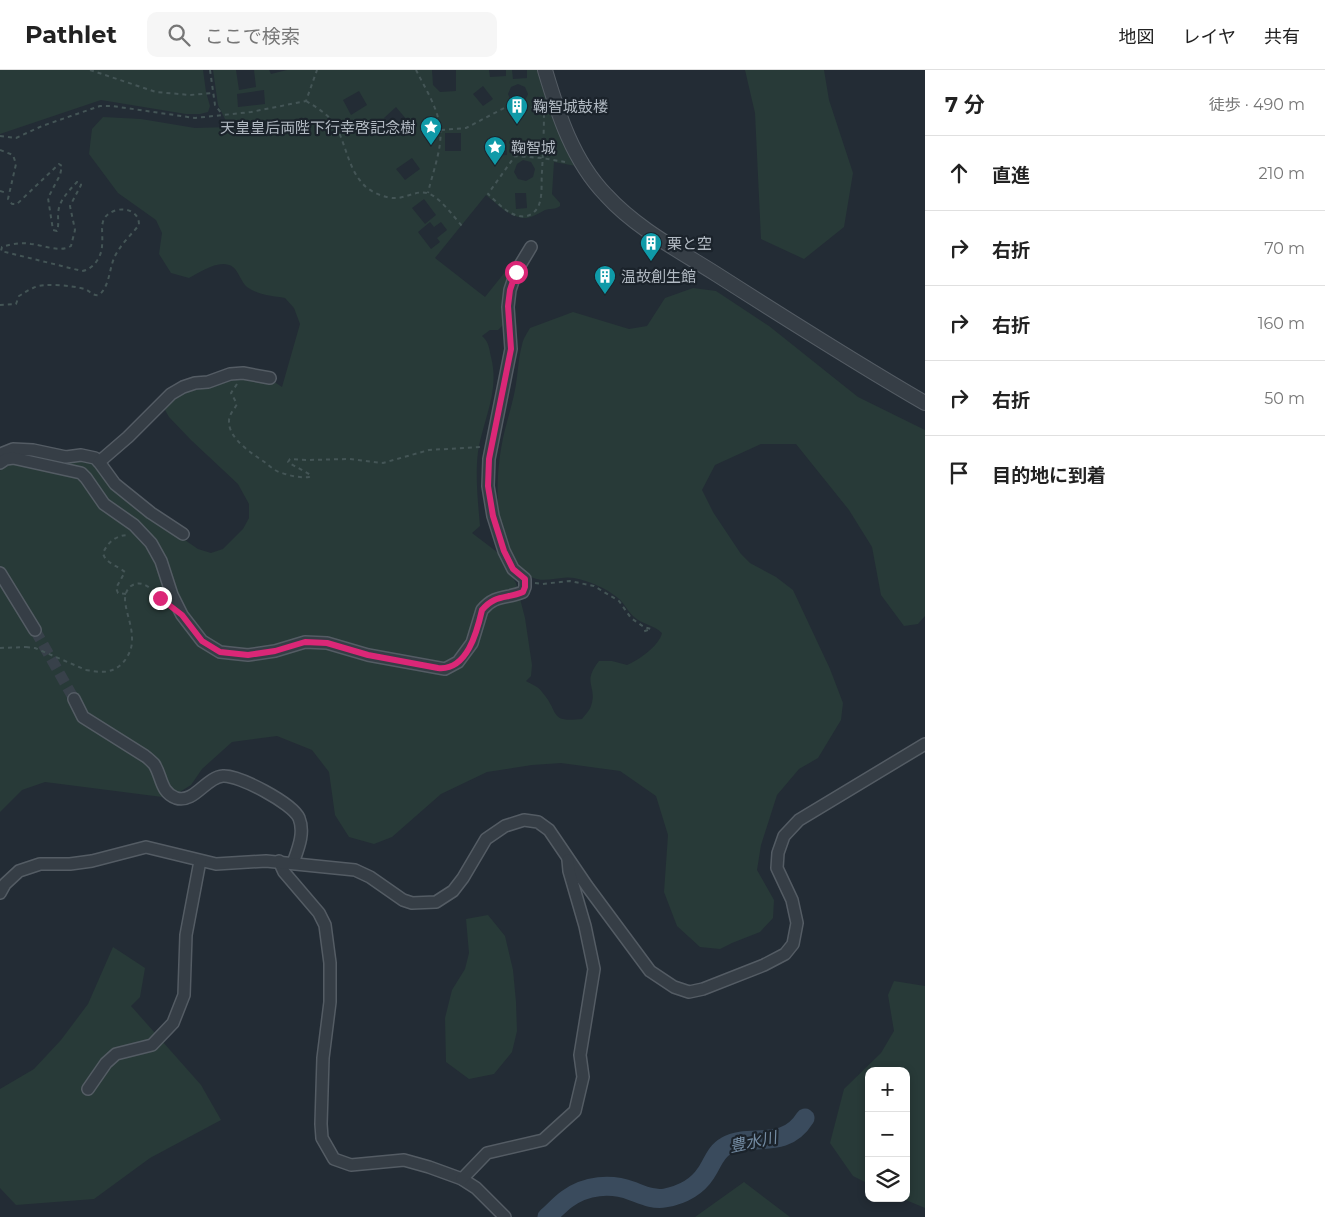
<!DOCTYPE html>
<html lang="ja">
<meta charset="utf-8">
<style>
body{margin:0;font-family:Montserrat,"Noto Sans JP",sans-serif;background:#f6f6f6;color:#222}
.controls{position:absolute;right:15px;bottom:15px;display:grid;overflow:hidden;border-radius:10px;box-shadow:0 2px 8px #0003}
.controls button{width:45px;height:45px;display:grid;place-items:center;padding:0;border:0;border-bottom:1px solid #e0e0e0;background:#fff;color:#222;font:25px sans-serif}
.stop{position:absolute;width:15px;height:15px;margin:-11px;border:4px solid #db2777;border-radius:50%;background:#fff}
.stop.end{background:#db2777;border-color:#fff;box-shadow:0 1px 5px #0008}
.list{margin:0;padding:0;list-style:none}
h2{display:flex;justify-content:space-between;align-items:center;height:65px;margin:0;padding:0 20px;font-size:21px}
h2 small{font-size:16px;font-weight:400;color:#767676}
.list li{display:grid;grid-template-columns:32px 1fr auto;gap:15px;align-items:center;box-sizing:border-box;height:75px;padding:0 20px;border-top:1px solid #e0e0e0}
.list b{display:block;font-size:19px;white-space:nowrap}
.list em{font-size:16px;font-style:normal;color:#767676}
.icon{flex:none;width:28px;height:28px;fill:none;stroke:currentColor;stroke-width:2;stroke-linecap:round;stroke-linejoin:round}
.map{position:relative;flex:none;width:925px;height:1147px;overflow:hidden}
header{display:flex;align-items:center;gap:30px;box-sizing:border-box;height:70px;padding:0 25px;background:#fff;border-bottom:1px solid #e0e0e0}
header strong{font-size:24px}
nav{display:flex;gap:28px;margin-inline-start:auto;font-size:18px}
.search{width:350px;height:45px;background:#f6f6f6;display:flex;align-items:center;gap:12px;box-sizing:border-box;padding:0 18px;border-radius:10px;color:#767676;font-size:19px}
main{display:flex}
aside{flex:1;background:#fff}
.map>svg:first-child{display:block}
.green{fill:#283a38;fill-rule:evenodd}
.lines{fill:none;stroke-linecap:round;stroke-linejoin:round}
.river{stroke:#3a4b5d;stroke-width:19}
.minor-tunnel{stroke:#38414a;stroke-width:11;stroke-dasharray:11 5.5;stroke-linecap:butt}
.minor-casing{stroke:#545c64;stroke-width:14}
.tertiary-casing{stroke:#545c64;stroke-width:16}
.path{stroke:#445556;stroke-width:2;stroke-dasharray:4 4;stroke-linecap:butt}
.minor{stroke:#363e46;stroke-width:11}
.tertiary{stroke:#363e46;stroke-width:14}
.path-bridge{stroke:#445556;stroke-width:2;stroke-dasharray:4 4;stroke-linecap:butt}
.route{stroke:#db2777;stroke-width:6}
.labels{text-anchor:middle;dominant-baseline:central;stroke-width:4.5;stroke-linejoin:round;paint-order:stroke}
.poi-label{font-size:15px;fill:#b1b9c2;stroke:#1b232b;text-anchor:start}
.water-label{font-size:16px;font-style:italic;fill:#748ca3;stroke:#1b232b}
</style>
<header>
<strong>Pathlet</strong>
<div class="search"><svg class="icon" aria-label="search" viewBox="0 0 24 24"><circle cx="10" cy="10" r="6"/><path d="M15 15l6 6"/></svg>ここで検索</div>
<nav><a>地図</a><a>レイヤ</a><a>共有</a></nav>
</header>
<main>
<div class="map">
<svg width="925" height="1147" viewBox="0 0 925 1147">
<rect width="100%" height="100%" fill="#232c35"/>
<g class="green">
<path d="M0,0H203L206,22L210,36L208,42L200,44H186L101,30L0,64Z"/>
<path d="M213,0H236L239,20L256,17L254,0H269L271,4L287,0H432L433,15L440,22L456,21V0H489L490,7L506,6V0H512L513,9L527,8V0H539L550,39L576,96L554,92L552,124L560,133V136C555,140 551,138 545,140C539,143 533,147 527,148C511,149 497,134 486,125L435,188L485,227L521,182H522L506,252L498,260H490L482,266C489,272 489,278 491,287C500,322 483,349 478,382C475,406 478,432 480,456L472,463L497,482L516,513L525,548L532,595L531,606L526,611C531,614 539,617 542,622C560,642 548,653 582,649C585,645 590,640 591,636C598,615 581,614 599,591H612L627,595C639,590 659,576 662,563C654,555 641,554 633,546C627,540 624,533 618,528C606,518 589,511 574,508C558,505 545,515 529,506C493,486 495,414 501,379C504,359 511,340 515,320C518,305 518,289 522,275C523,269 527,263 530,258L573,242L629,259L647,256L665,228L693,218L716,221L769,256L858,327L925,360V546L918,554L904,556L881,525L872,477L849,440L796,374H761L715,395L702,420L713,442L741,484L750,493L776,507L793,520L830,599L843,633L841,650L818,688L799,699L777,725L761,775L757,800L774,830L773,848L760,862L732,873L720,879L700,877L677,856L664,822L668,765L656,726L620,701L561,693L532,695L487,702L441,724L392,767L374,774L349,767L335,745L329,702L312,680L277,666L232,672L202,699L191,715L170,728L45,712L22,720L0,742V401L8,384L15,382L92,391L182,468L198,479L211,483L223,479L243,459L249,448V434L238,414L191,370L169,347L165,340L169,332L180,324L242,308L276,313L282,317L300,254L294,238L285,228C272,226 258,225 247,217C241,212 239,202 233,197C220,188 201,202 189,208L171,203L159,184L162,163L156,150L118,123L89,84L92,59L103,47L141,49L195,58L229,57L218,35ZM518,14L525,17L528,24L525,31L518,34L511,31L508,24L511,17ZM483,16L493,29L483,36L473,24ZM264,20L265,34L238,37L237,24ZM359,21L367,35L351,45L343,30ZM396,37L412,56L400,66L384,48ZM445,63H461V81H445ZM506,70L507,85L489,86V71ZM412,88L420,99L405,110L396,99ZM523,90L531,92L535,99L533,107L526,111L518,109L514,102L517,94ZM515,123H526L527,138L516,139ZM424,129L436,145L425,154L412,138ZM430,152L434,157L441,152L447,160L437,168L440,172L431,179L418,162Z"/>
<path d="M745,0H824L829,30L853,103L844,157L804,189L761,169L755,43Z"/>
<path d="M488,845L505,866L513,900L516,932L517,961L512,982L494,1004L469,1009L446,992L445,948L452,920L465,899L469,883L466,849Z"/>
<path d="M113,877L145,898L140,927L131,936L201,1015L221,1050L150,1088L94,1129L16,1135L0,1118V1019L34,999L61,970L88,934Z"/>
<path d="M894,911L925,916V1138L901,1128H906V1001H869V1114L853,1106L830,1073L844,1019L881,983L894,961L888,925Z"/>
<path d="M744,1112L790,1147H695Z"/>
</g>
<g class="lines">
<path class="river" d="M547,1147C554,1141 560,1134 567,1129C586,1115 611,1113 632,1121C643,1125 653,1130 665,1128C681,1125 697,1117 706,1103C713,1093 715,1082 726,1076C750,1062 784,1082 805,1048"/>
<path class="minor-tunnel" d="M35,560L74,629"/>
<g class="minor-casing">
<g id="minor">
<path d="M0,390L3,383L13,379L33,380L66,387L81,385L95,388L99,392L115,414L151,443L183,464"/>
<path d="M99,392L128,367L171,324L183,317L195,313L208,312L230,304L243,303L270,308"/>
<path d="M0,393L6,389L13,388L81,403L86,408L104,434L134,455L151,473L161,491L172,525L182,545L202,571L220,582L248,585L275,581L305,572L327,573L368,585L445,599L458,592L472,573L482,540C495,524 507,529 523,522L525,517V509L513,499L504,481L493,446L488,416L489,389L511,279L508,237L510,220L516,202L531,177"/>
<path d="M0,503L35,560"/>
<path d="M74,629L83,647L145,686C148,688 151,691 154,694C162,706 160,722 176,728C194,734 206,707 223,706C239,705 292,733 299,748C305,763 298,779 293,793"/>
<path d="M279,791L284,802L319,843L325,855L330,893V932L323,988L321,1054L322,1068L334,1089L351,1095L404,1090L429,1097L462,1109L476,1118L505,1147"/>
<path d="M0,823L5,814L19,801L40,794H70L92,791L146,777L216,794L266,791L355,800L370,807L403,830L412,833L436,832L453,821L463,808L486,769L505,756L524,750L538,752L549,760L587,816L650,901L674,917L689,922L703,919L764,895L785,884L793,874L797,853L792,830L777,798L778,783L784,766L799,750L925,674"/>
<path d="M88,1019L106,993L116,984L152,975L173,953L184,925L186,865L200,791"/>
<path d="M462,1109L487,1083L543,1070L575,1041L583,1007L580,985L594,899L585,856L569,801L568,790"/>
</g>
</g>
<g class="tertiary-casing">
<path id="tertiary" d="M545,0C558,44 573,91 606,125C636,158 678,180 716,204C785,248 854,292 925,333"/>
</g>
<g class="path">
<path d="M90,0L156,22L190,25L213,23"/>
<path d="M210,0L215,35L222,44"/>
<path d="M416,0C425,18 438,38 440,58C443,77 432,104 428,123"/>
<path d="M306,31C316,37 326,43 333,52C346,71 347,97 363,114C370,122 386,129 397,128C409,127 419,119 430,124C441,129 454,147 462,156"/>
<path d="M441,60L466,58L508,36L531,37L544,41C544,61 543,82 542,102C541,113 543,127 538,137C534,144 527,148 519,146C507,144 497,132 488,124L515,86L542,88L565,92"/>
<path d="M0,66L16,68L42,56L100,36H112L195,48L251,42L306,31L317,0"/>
<path d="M0,80L13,85L16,94L8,129L12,134H17L59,94L62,96L60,105L48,128L53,160L57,161C59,155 58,150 58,144C59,130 68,122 77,112L81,113V115L70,136L75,160L71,176C59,183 44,175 31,174C22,172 11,174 2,177L1,181L82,201C93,200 102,186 102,176C104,161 96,146 117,140C122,139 127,139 132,142C137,145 139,149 139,155C131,165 121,174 115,186C109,198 110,216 99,225C92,226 90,221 85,219C73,216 44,212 33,218C28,220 24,223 19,226L16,234L0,235"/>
<path d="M0,121L7,123"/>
<path d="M237,314L231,323L237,334C234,340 229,344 229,351C228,368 251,383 263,391C269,395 274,401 282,403C291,406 300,408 309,407L311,405L291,394L288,392L290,389L306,390L349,389L383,393L429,380L481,377"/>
<path d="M535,513L542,514L570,511L594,516L619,531L631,548L644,557L651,559L642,562"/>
<path d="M126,524L118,523L116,518L125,502C118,496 105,493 103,483C108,472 116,465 129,465"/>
<path d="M0,578L26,577"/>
<path d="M86,600C93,601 102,603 109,601C123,598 133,582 132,568C132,555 126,543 125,530C125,524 127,519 131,516C143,508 153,521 161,528"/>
</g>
<use href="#minor" class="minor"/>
<use href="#tertiary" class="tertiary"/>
<path class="path-bridge" d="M26,577L35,578L86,600"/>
</g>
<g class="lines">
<path class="route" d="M160,528L182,545L202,571L220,582L248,585L275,581L305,572L327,573L368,585L438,598C467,601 477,562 482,540C495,524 507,529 523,522L525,517V509L513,499L504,481L493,446L488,416L489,389L511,279L508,236L510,220L516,202"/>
</g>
<defs>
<g id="building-pin" transform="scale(1.125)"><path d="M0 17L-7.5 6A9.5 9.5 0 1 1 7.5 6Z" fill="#0f9aa8" stroke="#1b232b"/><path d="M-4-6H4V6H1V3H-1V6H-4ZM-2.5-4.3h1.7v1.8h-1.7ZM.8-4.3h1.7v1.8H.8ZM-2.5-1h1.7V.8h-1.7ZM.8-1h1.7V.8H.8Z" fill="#fff"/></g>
<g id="sight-pin" transform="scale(1.125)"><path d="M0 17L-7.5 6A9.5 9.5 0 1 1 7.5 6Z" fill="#0f9aa8" stroke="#1b232b"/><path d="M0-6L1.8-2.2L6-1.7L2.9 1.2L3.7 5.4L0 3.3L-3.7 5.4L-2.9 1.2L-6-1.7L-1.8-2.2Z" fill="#fff"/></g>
</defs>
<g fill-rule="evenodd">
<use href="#building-pin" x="517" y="36"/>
<use href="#sight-pin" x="431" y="57"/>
<use href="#sight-pin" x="495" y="77"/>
<use href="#building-pin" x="651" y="173"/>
<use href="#building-pin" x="605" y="206"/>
</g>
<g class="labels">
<g class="poi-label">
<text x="533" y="36">鞠智城鼓楼</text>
<text x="415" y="57" text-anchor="end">天皇皇后両陛下行幸啓記念樹</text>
<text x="511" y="77">鞠智城</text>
<text x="667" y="173">栗と空</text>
<text x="621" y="206">温故創生館</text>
</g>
<g class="water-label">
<text transform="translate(753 1072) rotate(-12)">豊水川</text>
</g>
</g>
</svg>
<div class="controls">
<button>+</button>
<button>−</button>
<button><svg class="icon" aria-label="layers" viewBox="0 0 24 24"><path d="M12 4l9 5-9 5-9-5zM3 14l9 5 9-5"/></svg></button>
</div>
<div class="stop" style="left:516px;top:202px"></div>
<div class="stop end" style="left:160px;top:528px"></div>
</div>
<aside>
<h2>7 分<small>徒歩 · 490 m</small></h2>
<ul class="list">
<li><svg class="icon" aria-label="ahead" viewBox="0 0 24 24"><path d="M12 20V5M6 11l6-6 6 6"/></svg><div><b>直進</b></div><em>210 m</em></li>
<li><svg class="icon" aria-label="right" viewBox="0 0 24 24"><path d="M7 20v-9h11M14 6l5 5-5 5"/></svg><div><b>右折</b></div><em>70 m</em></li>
<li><svg class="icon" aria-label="right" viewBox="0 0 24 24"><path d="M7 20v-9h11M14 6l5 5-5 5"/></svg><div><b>右折</b></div><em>160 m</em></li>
<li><svg class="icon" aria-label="right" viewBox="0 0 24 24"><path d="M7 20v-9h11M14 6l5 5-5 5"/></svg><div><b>右折</b></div><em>50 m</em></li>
<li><svg class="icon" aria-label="arrive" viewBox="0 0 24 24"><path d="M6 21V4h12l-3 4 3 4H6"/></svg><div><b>目的地に到着</b></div></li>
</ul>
</aside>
</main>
